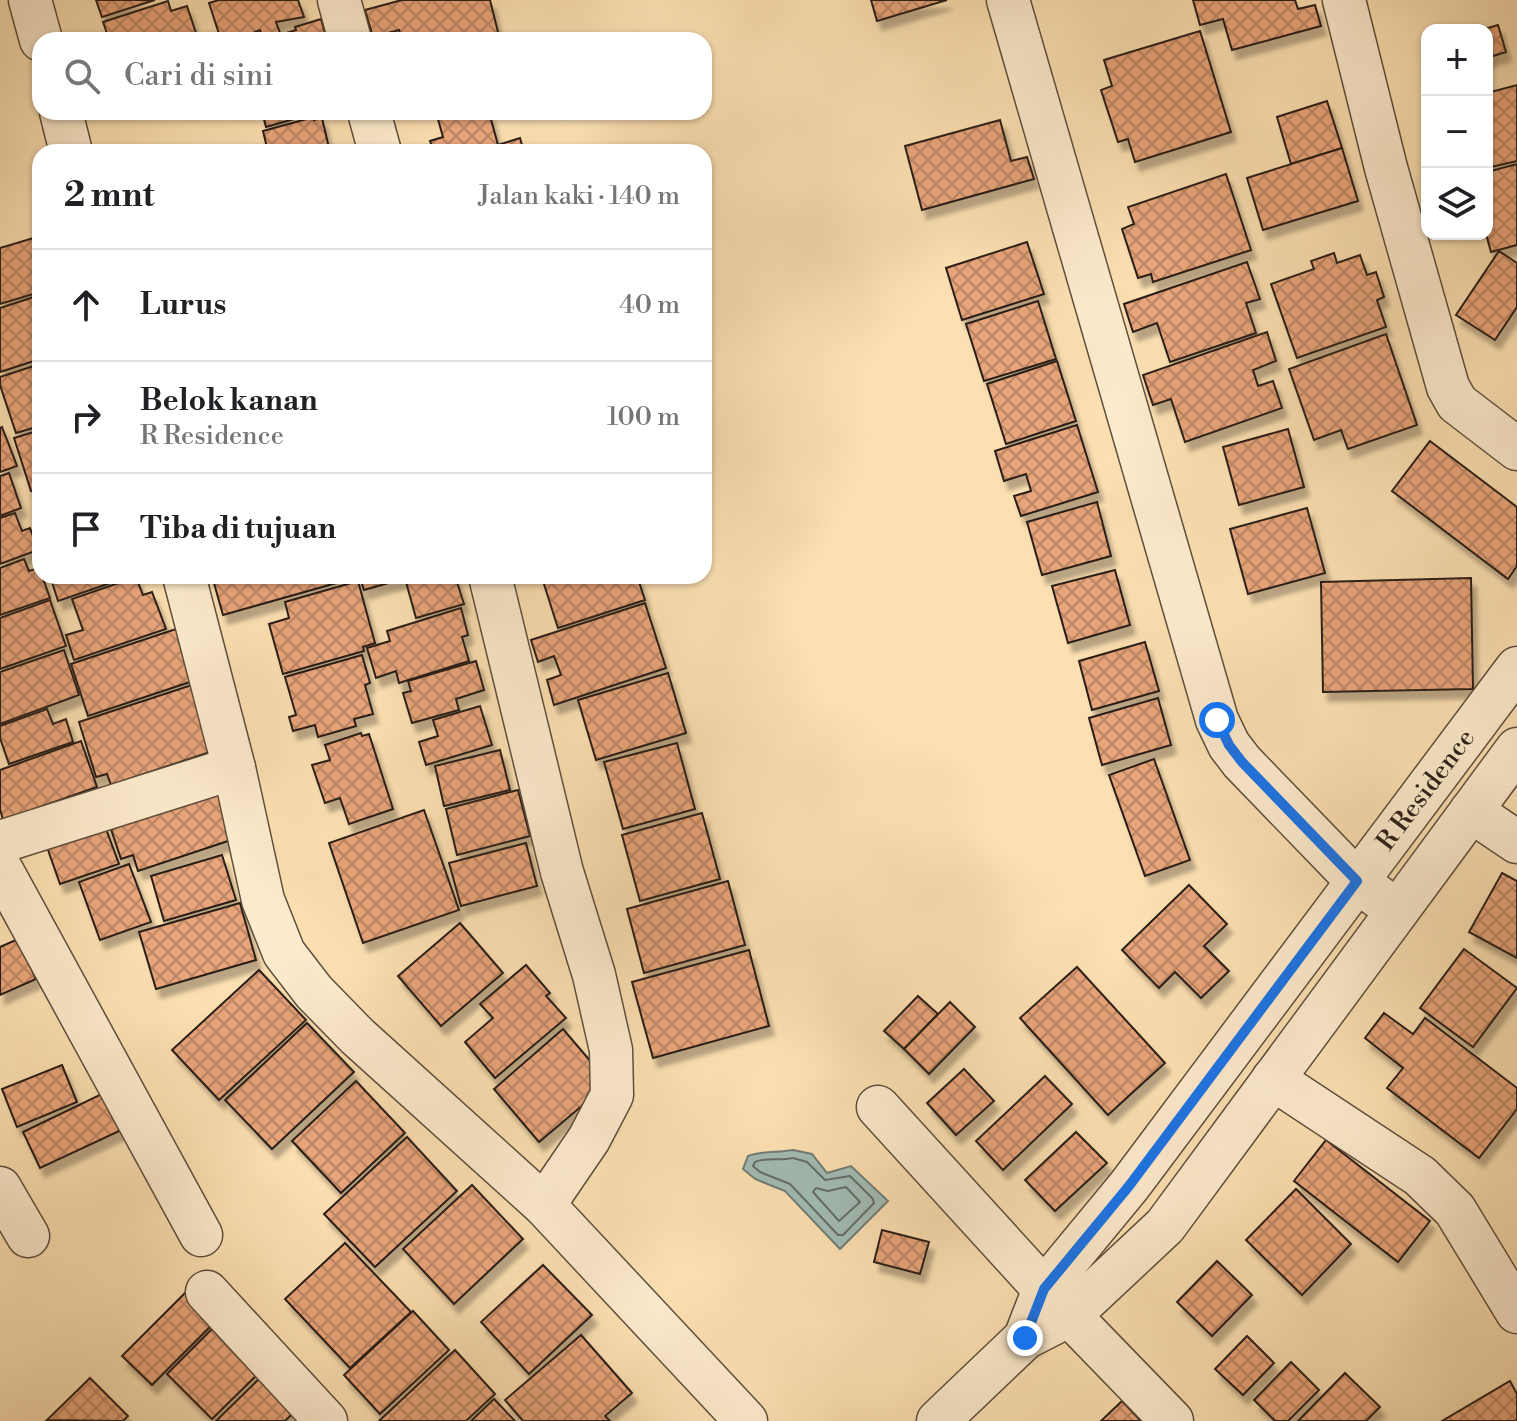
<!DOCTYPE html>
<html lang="id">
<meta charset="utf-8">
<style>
body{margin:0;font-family:"Libre Bodoni",serif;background:#f2f2f2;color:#202124}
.controls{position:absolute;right:24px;top:24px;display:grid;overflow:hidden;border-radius:16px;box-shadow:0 2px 6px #0004}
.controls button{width:72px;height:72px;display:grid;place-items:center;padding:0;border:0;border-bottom:2px solid #e0e0e0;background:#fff;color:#202124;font:40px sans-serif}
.stop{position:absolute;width:24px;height:24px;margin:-18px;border:6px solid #1a73e8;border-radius:50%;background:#fff}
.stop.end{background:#1a73e8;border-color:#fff;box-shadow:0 2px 8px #0008}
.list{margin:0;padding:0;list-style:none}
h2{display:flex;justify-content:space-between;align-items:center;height:104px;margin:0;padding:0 32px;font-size:34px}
h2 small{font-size:26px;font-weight:400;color:#757577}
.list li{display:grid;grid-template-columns:52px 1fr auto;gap:24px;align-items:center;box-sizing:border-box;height:112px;padding:0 32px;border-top:2px solid #e0e0e0}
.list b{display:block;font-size:30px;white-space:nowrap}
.list p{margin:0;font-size:26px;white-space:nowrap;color:#757577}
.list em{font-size:26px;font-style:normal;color:#757577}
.icon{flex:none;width:44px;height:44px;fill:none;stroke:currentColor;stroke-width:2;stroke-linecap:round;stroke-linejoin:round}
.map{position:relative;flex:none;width:1517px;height:1421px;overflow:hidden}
.search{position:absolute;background:#fff;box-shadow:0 2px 6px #0004;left:32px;top:32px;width:680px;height:88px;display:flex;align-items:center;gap:20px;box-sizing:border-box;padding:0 28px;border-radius:24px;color:#757577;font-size:30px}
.panel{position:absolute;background:#fff;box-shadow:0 2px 6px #0004;left:32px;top:144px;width:680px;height:440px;border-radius:24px}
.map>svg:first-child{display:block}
.water{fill:#a1bbb4;stroke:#717d75;stroke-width:2}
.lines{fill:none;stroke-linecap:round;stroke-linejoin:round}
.shore{stroke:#656d66;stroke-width:2}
.building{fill:url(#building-cross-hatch);stroke:#291f17;stroke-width:2;filter:url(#shadow)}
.minor-casing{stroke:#5e4f3e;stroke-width:45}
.minor{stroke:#fdebcd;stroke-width:42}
.route{stroke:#1a73e8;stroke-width:10}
.labels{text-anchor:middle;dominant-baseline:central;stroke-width:6;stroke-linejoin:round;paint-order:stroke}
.street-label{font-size:26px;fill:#291f17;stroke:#fdebcd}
</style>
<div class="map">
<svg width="1517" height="1421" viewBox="0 0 1517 1421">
<defs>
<pattern id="building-cross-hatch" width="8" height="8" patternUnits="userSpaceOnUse" patternTransform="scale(2)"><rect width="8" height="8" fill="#e8a47a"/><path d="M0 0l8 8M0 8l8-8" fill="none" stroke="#bc8563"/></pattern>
<filter id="shadow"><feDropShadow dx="5" dy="9" stdDeviation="2" flood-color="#0004"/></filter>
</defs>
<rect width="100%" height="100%" fill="#fce0b2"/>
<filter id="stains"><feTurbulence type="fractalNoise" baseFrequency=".0025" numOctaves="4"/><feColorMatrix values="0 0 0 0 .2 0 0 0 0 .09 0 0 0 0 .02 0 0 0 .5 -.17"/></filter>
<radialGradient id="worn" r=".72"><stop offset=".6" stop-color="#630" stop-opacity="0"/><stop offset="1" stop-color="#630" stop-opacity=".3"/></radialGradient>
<path class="water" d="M793,1150L812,1154L827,1173L851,1166L888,1201L840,1249L785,1191L755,1179L743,1169L748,1156C763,1150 777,1153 793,1150Z"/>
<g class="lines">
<g class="shore">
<path d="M793,1158L807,1162L825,1180L850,1176L873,1199L874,1203L843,1235H838L790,1184L760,1172L753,1166L755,1162C766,1157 780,1161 793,1158Z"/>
<path d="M846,1187L860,1202L839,1221L813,1192L816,1188L828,1191Z"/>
</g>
</g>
<g class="building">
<path d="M96,0H155L102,17Z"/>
<path d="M219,0H298L304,17L276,22L280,33L263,39L260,30L250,34L252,40H221L209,3Z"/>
<path d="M402,0H490L500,40H402L399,30L373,37L365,10Z"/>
<path d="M871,0H947L877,21Z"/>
<path d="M1193,0H1295L1298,9L1315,5L1321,26L1232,50L1223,19L1200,25Z"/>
<path d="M168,1L171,11L187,6L198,39L205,36L206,40H94L108,36L103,22Z"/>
<path d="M321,19L327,40H263L296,30L295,27Z"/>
<path d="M1498,25L1506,52L1487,58V30H1481Z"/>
<path d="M1200,31L1231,132L1135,162L1128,139L1118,142L1101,90L1112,86L1104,60Z"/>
<path d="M1517,85V161L1487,168V93Z"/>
<path d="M1327,101L1342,148L1291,164L1277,117Z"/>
<path d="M262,112H319L266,127Z"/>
<path d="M436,112H489L498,145L520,138L524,152H434L430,141L443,137Z"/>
<path d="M314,117V120L322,118L330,152H268L263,131Z"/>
<path d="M1000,120L1011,161L1027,157L1034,179L922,210L905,146Z"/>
<path d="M1342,148L1358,201L1263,230L1247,178Z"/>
<path d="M1517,164V245L1491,252L1486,234L1487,172Z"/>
<path d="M1226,174L1251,250L1153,282L1151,274L1138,278L1122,229L1134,224L1128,207Z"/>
<path d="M40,236V292L0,304V248Z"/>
<path d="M1027,242L1044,294L962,320L946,268Z"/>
<path d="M1499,251L1517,263V307L1495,340L1456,315Z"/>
<path d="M1334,253L1337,263L1360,255L1367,275L1376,272L1384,297L1377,300L1386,327L1297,358L1271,284L1314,269L1311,261Z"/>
<path d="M1247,262L1260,299L1246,303L1256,333L1170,362L1157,323L1133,332L1124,304Z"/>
<path d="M40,295V359L0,372V308Z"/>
<path d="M1038,301L1056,359L984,381L966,324Z"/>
<path d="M1267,332L1276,361L1253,370L1258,386L1273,381L1282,408L1185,442L1171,399L1153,405L1143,375Z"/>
<path d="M1386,334L1417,425L1348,449L1341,430L1314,440L1289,369Z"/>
<path d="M1057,361L1076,421L1006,444L987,384Z"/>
<path d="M40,364V426L16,433L0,385V377Z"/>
<path d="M1077,425L1098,492L1021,516L1014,496L1031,491L1026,474L1004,481L995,451Z"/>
<path d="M2,427L17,466L0,472V428Z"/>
<path d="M1288,429L1304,487L1239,505L1223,447Z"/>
<path d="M40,430V488L31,491L14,438Z"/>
<path d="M1430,441L1517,507V566L1508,579L1392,491Z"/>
<path d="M9,473L21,508L0,516V476Z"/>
<path d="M1097,502L1111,556L1042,575L1027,522Z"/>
<path d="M1307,508L1325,573L1248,594L1230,529Z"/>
<path d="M15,513L22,531L30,528L38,550L0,564V518Z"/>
<path d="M24,559L29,571L39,568L40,576H42L50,598L0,615V568Z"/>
<path d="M1115,570L1130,625L1068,643L1052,586Z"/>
<path d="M50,576H131L58,601Z"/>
<path d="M212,576H338L340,582L223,615Z"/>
<path d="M344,576H413L364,590L360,578L346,582Z"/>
<path d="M425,576H455L464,604L416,618L406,582Z"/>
<path d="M549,576H637L645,600L558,628L542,578Z"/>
<path d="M136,577L143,595L152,592L166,629L74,660L66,635L83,630L72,599Z"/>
<path d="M1471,578L1473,689L1323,692L1321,582Z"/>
<path d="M358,581L375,643L363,647L364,651L283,674L269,624L289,618L285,602Z"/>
<path d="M50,600L66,646L0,669V618Z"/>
<path d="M645,603L666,668L554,705L547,680L561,675L554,656L538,662L531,640Z"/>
<path d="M461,608L468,635L462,637L469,661L399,683L396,671L376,678L367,648L390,641L387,631Z"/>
<path d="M176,629L193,681L88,716L71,664Z"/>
<path d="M1145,642L1159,691L1092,710L1079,661Z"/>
<path d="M64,650L79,695L0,724V672Z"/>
<path d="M362,655L370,683L365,685L373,714L354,719L356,726L318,737L315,725L293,731L289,717L296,715L285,677Z"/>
<path d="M476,661L484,690L456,699L459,710L412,723L403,693L411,691L408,681Z"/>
<path d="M668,673L686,733L596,760L578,700Z"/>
<path d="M195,684L216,750L111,785L107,774L96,777L79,722Z"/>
<path d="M1158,698L1171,745L1102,765L1089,718Z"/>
<path d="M480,706L492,745L426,765L419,742L438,736L433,720Z"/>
<path d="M47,709L53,724L66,719L73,742L9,764L0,738V726Z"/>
<path d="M361,733L362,736L369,734L393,809L349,824L340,798L325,803L312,765L330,760L325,745Z"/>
<path d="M81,741L97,787L3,820L0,809V770Z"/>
<path d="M677,743L695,809L623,829L604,762Z"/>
<path d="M500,750L510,790L444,806L435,766Z"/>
<path d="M1154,759L1190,860L1145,876L1109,775Z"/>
<path d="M218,782L237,838L138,871L133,855L121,859L108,820Z"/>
<path d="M518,790L530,836L457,855L446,809Z"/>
<path d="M424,810L459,910L363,943L329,843Z"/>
<path d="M702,813L720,879L640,901L622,835Z"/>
<path d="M103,821L119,864L60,884L47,847Z"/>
<path d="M526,843L537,886L461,906L449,863Z"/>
<path d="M222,855L236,900L164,921L151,876Z"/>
<path d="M129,864L151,922L100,940L79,882Z"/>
<path d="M1502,873L1517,881V958L1469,932Z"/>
<path d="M728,881L745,945L644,973L627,909Z"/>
<path d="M1189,885L1227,924L1204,946L1229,971L1201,998L1175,972L1159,988L1122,950Z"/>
<path d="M240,903L256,960L156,989L139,932Z"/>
<path d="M460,923L503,973L441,1026L398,976Z"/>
<path d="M18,939L36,979L0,995V947Z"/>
<path d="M1464,949L1517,988L1473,1047L1420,1008Z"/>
<path d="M749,950L769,1026L653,1058L632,982Z"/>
<path d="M526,965L550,993L546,996L566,1018L495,1078L465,1042L493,1018L480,1004Z"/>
<path d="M1077,967L1165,1063L1108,1115L1020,1018Z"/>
<path d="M259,970L306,1020L219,1100L172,1050Z"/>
<path d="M918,996L938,1014L904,1049L884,1031Z"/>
<path d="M950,1002L975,1027L929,1074L904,1049Z"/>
<path d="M1384,1013L1413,1034L1425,1018L1517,1088V1109L1479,1158L1387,1088L1403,1068L1365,1038Z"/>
<path d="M307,1023L354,1072L272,1149L225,1100Z"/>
<path d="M563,1029L609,1083L539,1142L494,1089Z"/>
<path d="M62,1065L77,1102L17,1127L2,1089Z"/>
<path d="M964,1069L994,1101L956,1135L927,1103Z"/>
<path d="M1045,1076L1072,1104L1003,1170L976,1141Z"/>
<path d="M356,1081L405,1133L341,1193L292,1141Z"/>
<path d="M112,1089L130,1126L40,1168L23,1132Z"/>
<path d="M1076,1132L1107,1163L1055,1211L1025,1180Z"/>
<path d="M407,1137L457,1191L375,1267L324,1214Z"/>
<path d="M1326,1140L1430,1221L1398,1262L1294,1181Z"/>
<path d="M472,1185L523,1239L454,1304L403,1249Z"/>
<path d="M1296,1189L1351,1244L1302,1295L1246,1240Z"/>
<path d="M882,1230L929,1242L920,1274L874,1262Z"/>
<path d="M345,1243L411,1312L350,1368L285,1299Z"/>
<path d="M1217,1261L1252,1295L1212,1336L1177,1302Z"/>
<path d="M543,1265L592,1315L529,1374L481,1322Z"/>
<path d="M188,1290L217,1320L152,1385L122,1356Z"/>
<path d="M413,1311L449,1350L380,1414L344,1375Z"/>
<path d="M218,1323L264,1368L212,1419L167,1374Z"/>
<path d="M581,1335L632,1393L605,1416L610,1421H523L505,1400Z"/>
<path d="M1247,1336L1274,1363L1243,1395L1215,1369Z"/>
<path d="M455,1350L495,1394L466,1421H379Z"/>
<path d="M1291,1362L1319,1390L1288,1421H1275L1254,1400Z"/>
<path d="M265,1373L299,1407L285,1421H216Z"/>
<path d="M1345,1373L1380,1407L1366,1421H1298Z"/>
<path d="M90,1378L128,1416L123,1421L47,1420Z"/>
<path d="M1510,1381L1517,1394V1421H1442Z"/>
<path d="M494,1399L515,1421H471Z"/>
<path d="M1122,1401L1141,1421H1101Z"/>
</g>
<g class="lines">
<g class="minor-casing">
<g id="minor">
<path d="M30,0L41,40"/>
<path d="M339,0L350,40"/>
<path d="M1008,0L1217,720L1229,745L1242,762L1357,881L1397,911"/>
<path d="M1344,0L1386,168L1448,387L1457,403L1517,449"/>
<path d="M61,112L71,152"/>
<path d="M369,112L380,152"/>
<path d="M184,576L234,768L263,900L284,953L314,992L357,1036L544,1205L746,1421"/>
<path d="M490,576L562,872L594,975L611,1050L612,1095L589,1139L544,1205"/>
<path d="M1471,811L1517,842"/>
<path d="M0,842L234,768"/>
<path d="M0,867L201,1235"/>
<path d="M1273,1079L1420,1176L1455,1210L1517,1312"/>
<path d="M878,1107L1044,1289L1172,1421"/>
<path d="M0,1188L28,1236"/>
<path d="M207,1292L326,1421"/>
<path d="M1025,1338L1044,1289L1129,1186L1517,668"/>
<path d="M938,1421L1025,1338L1070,1315L1165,1226L1517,749"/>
</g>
</g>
<use href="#minor" class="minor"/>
</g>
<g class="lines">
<path class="route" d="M1025,1338L1044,1289L1129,1186L1357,881L1242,762L1229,745L1217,720"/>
</g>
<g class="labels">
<g class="street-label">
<text transform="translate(1426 790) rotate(-53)">R Residence</text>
</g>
</g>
<rect width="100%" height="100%" filter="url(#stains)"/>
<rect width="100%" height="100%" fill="url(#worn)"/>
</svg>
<div class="controls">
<button>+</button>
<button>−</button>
<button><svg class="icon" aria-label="layers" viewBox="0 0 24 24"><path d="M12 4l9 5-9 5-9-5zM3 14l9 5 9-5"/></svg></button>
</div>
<div class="stop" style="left:1217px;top:720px"></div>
<div class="stop end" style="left:1025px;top:1338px"></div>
<div class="search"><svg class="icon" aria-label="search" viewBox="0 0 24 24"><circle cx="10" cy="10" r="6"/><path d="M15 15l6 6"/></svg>Cari di sini</div>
<section class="panel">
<h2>2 mnt<small>Jalan kaki · 140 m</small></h2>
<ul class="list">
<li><svg class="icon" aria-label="ahead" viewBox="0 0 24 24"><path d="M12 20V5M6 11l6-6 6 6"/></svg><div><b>Lurus</b></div><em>40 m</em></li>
<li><svg class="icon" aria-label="right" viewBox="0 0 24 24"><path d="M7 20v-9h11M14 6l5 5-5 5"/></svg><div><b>Belok kanan</b><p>R Residence</p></div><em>100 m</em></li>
<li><svg class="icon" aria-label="arrive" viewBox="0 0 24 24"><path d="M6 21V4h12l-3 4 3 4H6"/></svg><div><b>Tiba di tujuan</b></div></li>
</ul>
</section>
</div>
